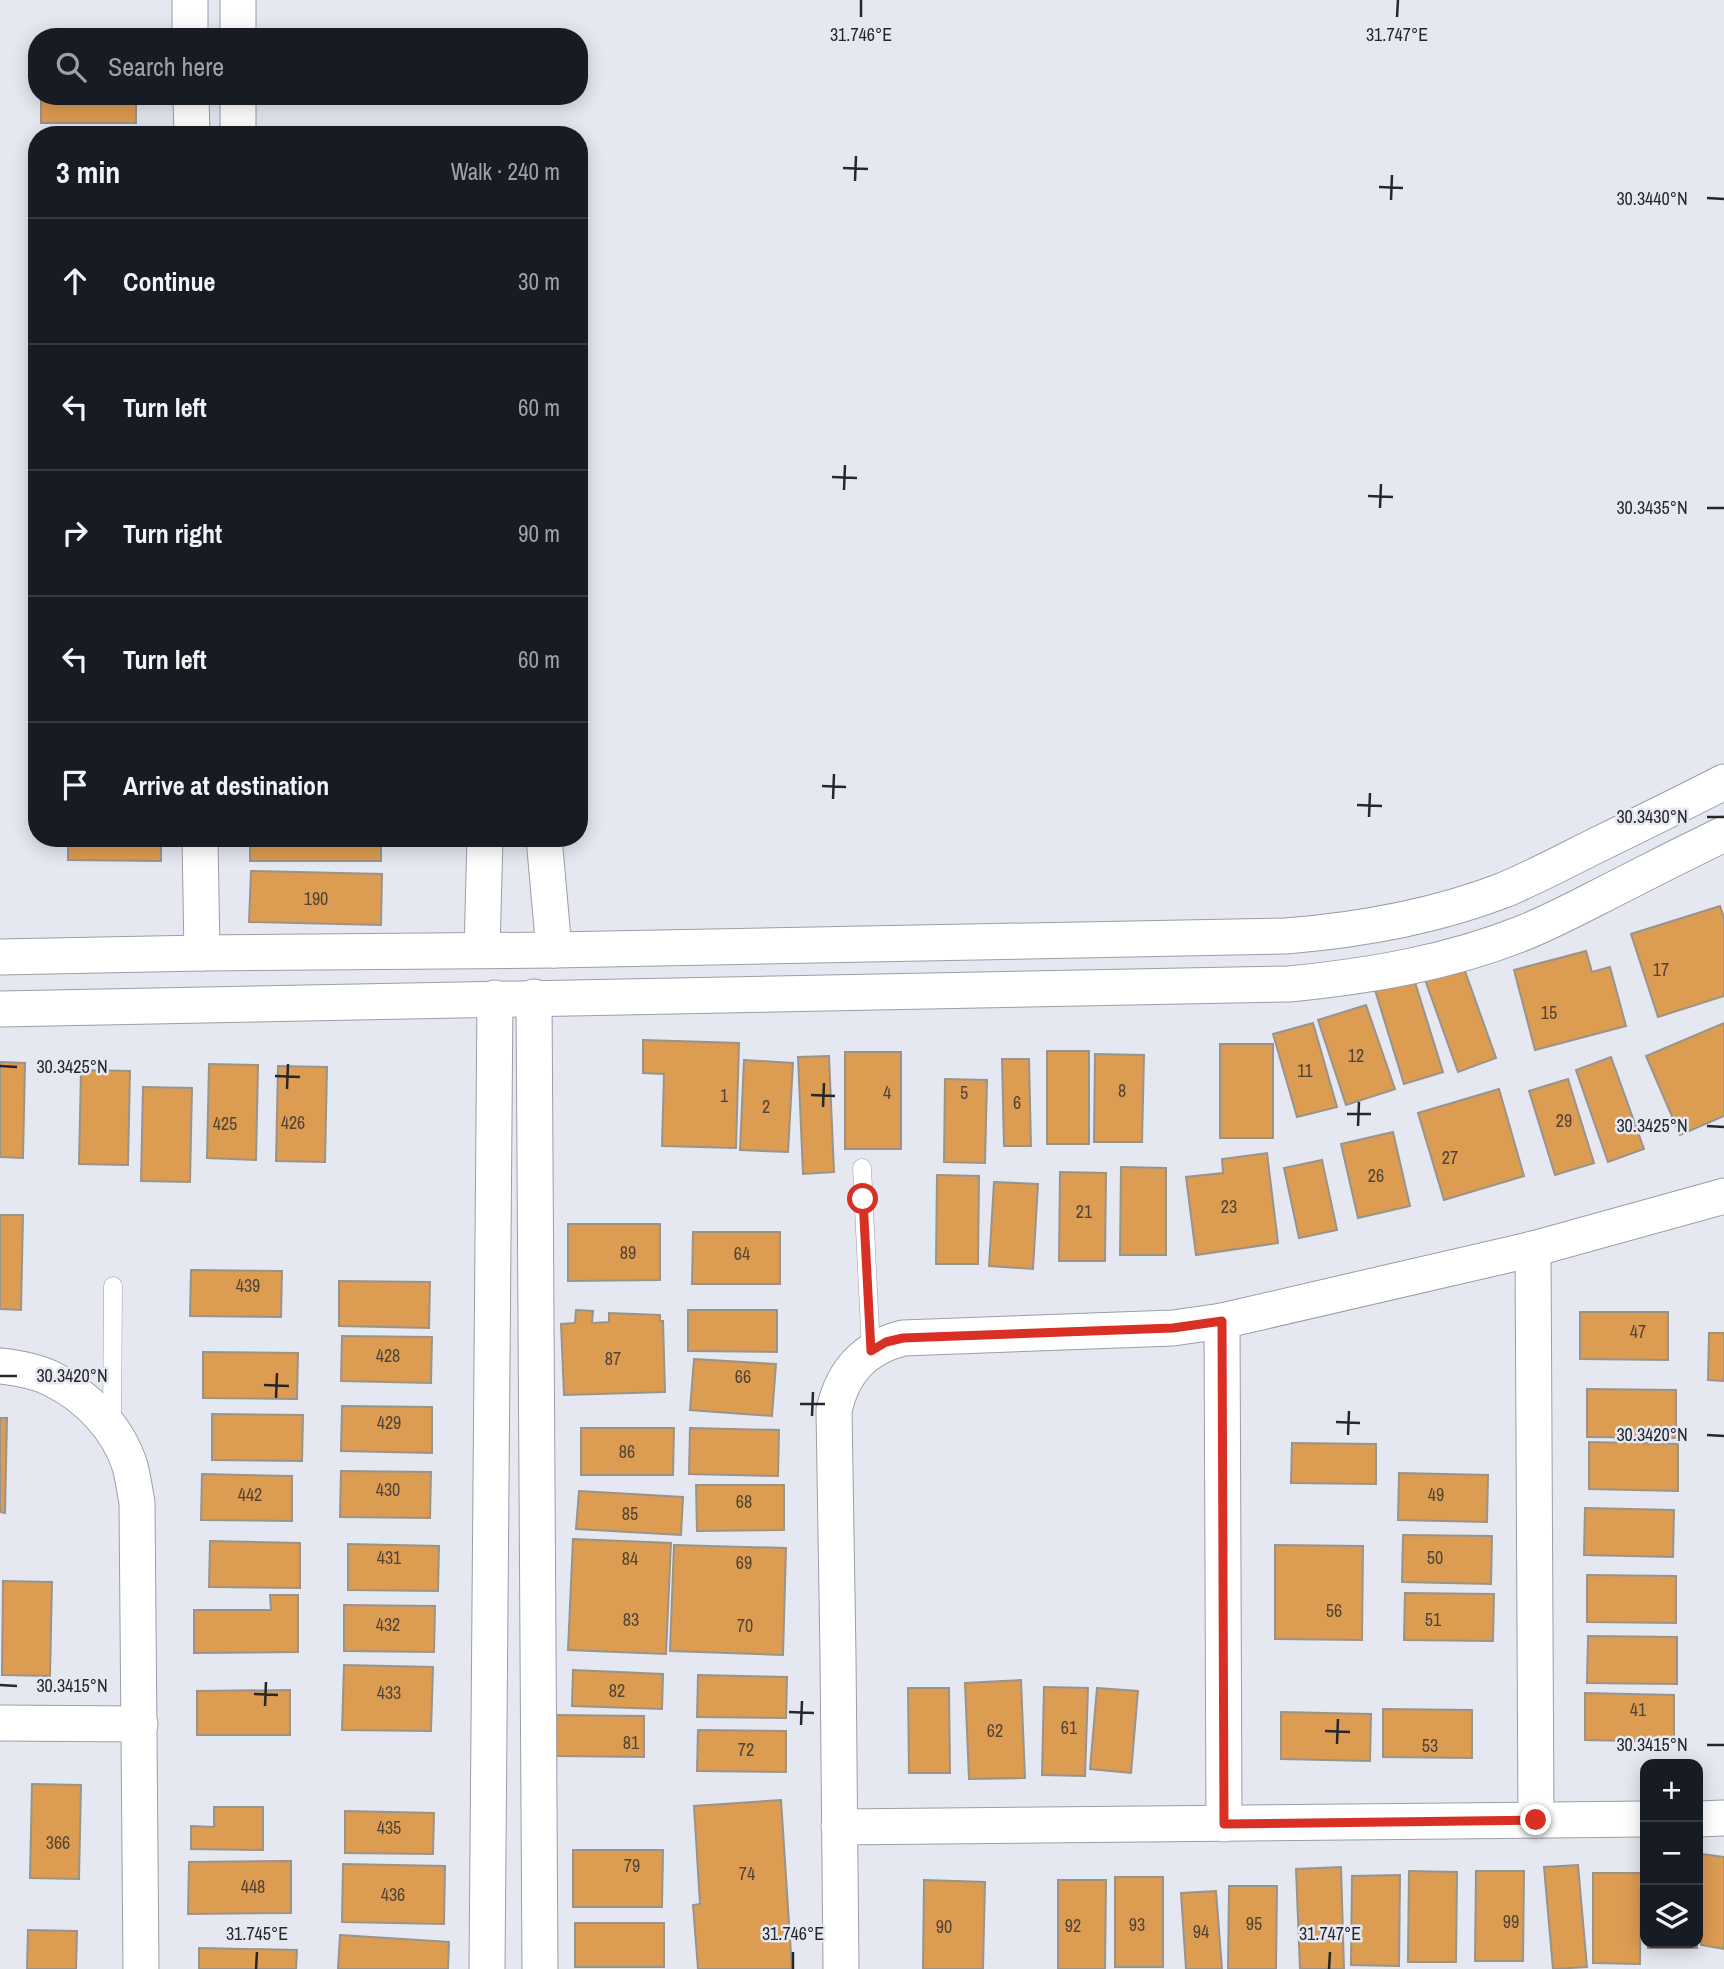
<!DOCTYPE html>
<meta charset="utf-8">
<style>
body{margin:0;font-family:"Archivo Narrow",sans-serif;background:#242831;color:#f1f3f6}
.controls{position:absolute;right:21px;bottom:21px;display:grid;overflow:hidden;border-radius:14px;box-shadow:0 4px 18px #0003}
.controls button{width:63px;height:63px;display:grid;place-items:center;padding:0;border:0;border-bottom:2px solid #363941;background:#171b24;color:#f1f3f6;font:35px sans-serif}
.stop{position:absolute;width:21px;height:21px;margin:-16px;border:5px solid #d93025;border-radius:50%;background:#fff}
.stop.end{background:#d93025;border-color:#fff;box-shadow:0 2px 7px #0008}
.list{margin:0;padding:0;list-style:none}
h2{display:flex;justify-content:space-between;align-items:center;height:91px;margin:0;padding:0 28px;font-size:30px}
h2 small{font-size:23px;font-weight:400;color:#9ea1a6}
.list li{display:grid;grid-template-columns:46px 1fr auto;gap:21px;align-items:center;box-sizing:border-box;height:126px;padding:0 28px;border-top:2px solid #363941}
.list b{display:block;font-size:26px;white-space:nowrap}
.list em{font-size:23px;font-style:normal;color:#9ea1a6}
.icon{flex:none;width:38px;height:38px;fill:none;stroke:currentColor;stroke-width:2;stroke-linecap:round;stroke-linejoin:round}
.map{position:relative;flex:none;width:1724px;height:1969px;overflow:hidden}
.search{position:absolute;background:#171b24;box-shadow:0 4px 18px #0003;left:28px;top:28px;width:560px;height:77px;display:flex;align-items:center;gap:18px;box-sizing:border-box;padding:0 24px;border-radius:28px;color:#9ea1a6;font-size:26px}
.panel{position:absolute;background:#171b24;box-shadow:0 4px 18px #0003;left:28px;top:126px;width:560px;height:721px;border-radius:28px}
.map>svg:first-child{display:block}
.building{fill:#dc9c52;stroke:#9a938c;stroke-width:2}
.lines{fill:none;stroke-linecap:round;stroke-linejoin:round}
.service-casing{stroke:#9c9ea7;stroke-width:19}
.minor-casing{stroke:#9c9ea7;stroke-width:37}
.service{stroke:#fff;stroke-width:18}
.minor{stroke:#fff;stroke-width:35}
.route{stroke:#d93025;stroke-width:9}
.ticks{fill:none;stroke:#26272b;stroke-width:2.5}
.labels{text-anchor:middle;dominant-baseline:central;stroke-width:5;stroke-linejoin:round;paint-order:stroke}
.number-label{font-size:18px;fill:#544435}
.ticks-label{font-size:18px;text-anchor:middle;fill:#26272b;stroke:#e5e8f1;stroke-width:5;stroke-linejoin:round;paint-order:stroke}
</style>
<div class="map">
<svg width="1724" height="1969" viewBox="0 0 1724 1969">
<rect width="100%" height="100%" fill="#e5e8f1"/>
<g class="building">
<rect x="41" y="96" width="95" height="27"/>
<path d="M68,838H161V861L68,860Z"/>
<rect x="250" y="838" width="131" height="23"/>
<path d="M251,871L382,874L381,925L249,922Z"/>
<path d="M1720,906L1724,918V996L1658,1017L1631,934Z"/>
<path d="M1586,951L1592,972L1610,967L1626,1026L1535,1050L1514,970Z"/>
<path d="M1461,960L1496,1058L1458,1072L1423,974Z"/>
<path d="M1414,979L1443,1072L1404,1084L1375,990Z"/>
<path d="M1366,1005L1395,1089L1346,1105L1318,1020Z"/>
<path d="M1313,1023L1337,1107L1297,1117L1273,1034Z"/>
<path d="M1724,1023V1116L1680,1135L1646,1056Z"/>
<path d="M643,1040L739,1043L736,1148L662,1146L664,1074L643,1073Z"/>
<rect x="1220" y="1044" width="53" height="94"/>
<rect x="1047" y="1051" width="42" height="93"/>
<rect x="845" y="1052" width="56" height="97"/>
<path d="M1095,1054L1144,1055L1142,1142H1094Z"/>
<path d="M829,1056L834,1172L803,1174L798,1057Z"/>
<path d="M1611,1057L1644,1149L1608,1162L1576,1070Z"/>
<path d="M1002,1059H1029L1031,1146H1004Z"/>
<path d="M744,1060L793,1063L788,1152L740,1150Z"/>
<path d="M0,1062L25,1063L23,1158L0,1157Z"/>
<path d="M209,1064L258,1065L256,1160L207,1158Z"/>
<path d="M278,1066L327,1067L325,1162L276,1161Z"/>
<path d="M81,1070L130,1071L128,1165L79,1164Z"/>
<path d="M945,1079L987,1080L985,1163L944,1162Z"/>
<path d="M1568,1079L1594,1163L1555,1175L1529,1091Z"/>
<path d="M143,1087L192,1088L190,1182L141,1181Z"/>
<path d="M1499,1089L1524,1176L1444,1200L1418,1113Z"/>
<path d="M1393,1132L1410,1206L1358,1218L1341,1144Z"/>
<path d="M1267,1153L1278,1243L1196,1255L1186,1177L1223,1173L1222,1159Z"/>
<path d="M1322,1160L1337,1230L1299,1238L1284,1168Z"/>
<path d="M1121,1167L1166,1168V1255H1120Z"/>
<path d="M1060,1172L1106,1173L1105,1261H1059Z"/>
<path d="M937,1175L979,1176L978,1264H936Z"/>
<path d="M994,1182L1038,1184L1033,1269L989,1266Z"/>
<path d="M0,1215H23L21,1310L0,1309Z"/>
<path d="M568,1224H660V1280L568,1281Z"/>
<path d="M693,1232H780V1284H692Z"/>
<path d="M191,1270L282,1271L281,1317L190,1316Z"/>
<path d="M339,1281L430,1282L429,1328L339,1326Z"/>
<path d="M576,1310L593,1311L592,1323L609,1322V1313L660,1315V1321H663L665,1392L564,1395L561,1324L575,1323Z"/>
<path d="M688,1310H777V1352L688,1351Z"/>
<path d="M1580,1312H1668V1360L1580,1359Z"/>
<path d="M1709,1333H1724V1381L1708,1380Z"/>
<path d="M342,1336L432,1337L431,1383L341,1381Z"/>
<path d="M203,1352L298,1353L297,1399L203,1398Z"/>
<path d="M694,1359L776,1364L772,1416L690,1410Z"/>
<path d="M1587,1389L1676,1390V1438L1587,1437Z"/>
<path d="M342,1406L432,1407V1453L341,1451Z"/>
<path d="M212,1414L303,1415L302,1461L212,1460Z"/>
<path d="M0,1418H7L5,1513L0,1512Z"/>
<path d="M581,1428H674L673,1475H581Z"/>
<path d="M690,1428L779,1430L778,1476L689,1474Z"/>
<path d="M1589,1442L1678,1444V1491L1589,1489Z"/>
<path d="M1292,1443L1376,1444V1484L1291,1483Z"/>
<path d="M341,1471L431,1472L430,1518L340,1517Z"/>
<path d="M1399,1473L1488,1475L1487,1522L1398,1520Z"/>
<path d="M202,1474L292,1476V1521L201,1520Z"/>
<path d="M696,1485H784V1530L697,1531Z"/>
<path d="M579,1491L683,1497L681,1535L576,1529Z"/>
<path d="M1585,1508L1674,1510L1673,1557L1584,1555Z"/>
<path d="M1403,1535L1492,1536L1491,1584L1402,1582Z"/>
<path d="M573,1539L671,1543L666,1654L568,1650Z"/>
<path d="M210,1541L300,1543V1588L209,1587Z"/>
<path d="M348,1544L439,1546L438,1591L348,1590Z"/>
<path d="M674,1545L786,1548L783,1655L670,1651Z"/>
<path d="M1275,1545L1363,1546L1362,1640L1275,1639Z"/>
<path d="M1587,1575L1676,1576V1623L1587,1622Z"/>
<path d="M3,1581L52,1582L50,1676L2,1675Z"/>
<path d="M1405,1593L1494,1594L1493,1641L1404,1640Z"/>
<path d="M270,1595H298V1652L194,1653V1610H271Z"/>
<path d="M344,1605L435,1606L434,1652L344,1651Z"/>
<path d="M1588,1636L1677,1637V1684L1587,1683Z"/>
<path d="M344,1665L433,1667L431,1731L342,1730Z"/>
<path d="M573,1670L663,1674L662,1709L572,1706Z"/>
<path d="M698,1675L787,1677L786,1718L697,1717Z"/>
<path d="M1021,1680L1025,1778L969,1779L965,1683Z"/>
<path d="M1044,1687L1088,1688L1085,1776L1042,1775Z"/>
<path d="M908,1688H949L950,1773H909Z"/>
<path d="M1097,1688L1138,1691L1131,1773L1090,1769Z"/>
<path d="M290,1690V1735H197V1691Z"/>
<path d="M1585,1693L1674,1695V1742L1585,1740Z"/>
<path d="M1383,1709L1472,1710V1758L1383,1757Z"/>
<path d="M1281,1712L1371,1714L1370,1761L1281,1759Z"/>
<path d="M556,1715L644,1716V1757L555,1756Z"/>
<path d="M698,1730L786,1731V1772L697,1771Z"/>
<path d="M32,1784L81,1785L79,1879L30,1878Z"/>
<path d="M781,1800L792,1969H698L693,1905L700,1904L694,1806Z"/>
<path d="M214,1807H263V1850L191,1849V1826L214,1827Z"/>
<path d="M345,1811L434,1813L433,1854L345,1853Z"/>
<path d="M573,1850H663L662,1907H573Z"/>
<path d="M1702,1854L1724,1857V1949L1701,1945Z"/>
<path d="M291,1861V1913L188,1914L189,1862Z"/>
<path d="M343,1864L445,1866L444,1924L342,1922Z"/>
<path d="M1578,1865L1587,1967L1553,1969L1544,1867Z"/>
<path d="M1341,1867L1344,1969H1300L1296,1869Z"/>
<path d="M1409,1871L1457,1872L1456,1962H1408Z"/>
<path d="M1476,1871H1524L1523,1961H1475Z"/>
<path d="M1593,1873H1641L1640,1964L1593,1963Z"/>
<path d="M1400,1875L1399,1966L1351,1965L1352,1876Z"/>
<rect x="1115" y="1877" width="48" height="90"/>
<path d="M924,1880L985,1882L983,1969H923Z"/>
<path d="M1058,1880H1106L1105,1969H1058Z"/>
<path d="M1229,1886H1277L1276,1969H1228Z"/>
<path d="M1216,1891L1222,1969H1186L1181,1893Z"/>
<rect x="575" y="1923" width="89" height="44"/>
<path d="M28,1930L77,1931L76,1969H27Z"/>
<path d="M340,1935L449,1942L448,1969H338Z"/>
<rect x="1648" y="1943" width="49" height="5"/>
<path d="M199,1948L297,1950L296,1969H199Z"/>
</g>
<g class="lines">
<g class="service-casing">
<g id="service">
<path d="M862,1168L871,1351"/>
<path d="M112,1426L113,1286"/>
</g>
</g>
<g class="minor-casing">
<g id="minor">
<path d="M190,0V37"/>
<path d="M238,37V0"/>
<path d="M191,96L192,135"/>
<path d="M238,135V96"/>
<path d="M200,838L202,953"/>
<path d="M544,838L554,950"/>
<path d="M482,950L485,838"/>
<path d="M0,957L202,953L554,950L1286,936C1361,930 1434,917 1504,890C1535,877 1565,861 1595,846C1638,825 1681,804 1724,782"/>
<path d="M534,997L540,1969"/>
<path d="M0,1009L1289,984C1369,976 1448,963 1523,933C1558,919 1590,901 1624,884C1657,867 1691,850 1724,834"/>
<path d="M1533,1249L1536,1820"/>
<path d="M1222,1321L1224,1824"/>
<path d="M0,1366C18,1368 36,1371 52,1379C87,1396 118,1428 130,1466C133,1478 135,1491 137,1503L141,1969"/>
<path d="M0,1723L140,1724"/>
<path d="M1698,1819L1724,1818"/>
<path d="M839,1827L1645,1819"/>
<path d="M487,1969L495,998"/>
<path d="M841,1969L838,1656L834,1410C843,1371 864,1348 903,1338L1173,1328L1222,1321L1533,1249L1724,1196"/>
</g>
</g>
<use href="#service" class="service"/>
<use href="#minor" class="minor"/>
</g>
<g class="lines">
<path class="route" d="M863,1199L871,1351L886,1342L903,1338L1173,1328L1222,1321L1224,1824L1536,1820"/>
</g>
<path class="ticks" d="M861,17V0M1397,17L1398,0M843,168L868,169M855,181L856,156M1379,187L1403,188M1707,198L1724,199M1391,200L1392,175M832,477L857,478M844,490L845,465M1368,496L1393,497M1380,508L1381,484M1707,508H1724M822,786L846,787M833,799L834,774M1357,805L1382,806M1369,817L1370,793M1707,817H1724M0,1066L17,1067M275,1076L300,1077M287,1089L288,1064M811,1095L835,1096M823,1107L824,1083M1347,1114H1371M1358,1126L1359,1102M1707,1126L1724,1127M0,1376H17M264,1385L289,1386M276,1398L277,1373M800,1404H825M812,1416L813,1392M1336,1422L1360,1423M1348,1435L1349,1411M1707,1435L1724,1436M0,1685L17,1686M254,1694L278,1695M265,1706L266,1682M789,1712L814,1713M801,1725L802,1701M1325,1731L1350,1732M1337,1744L1338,1719M1707,1745H1724M256,1969L257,1952M793,1969V1952M1329,1969L1330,1952"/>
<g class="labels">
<g class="number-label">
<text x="316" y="898">190</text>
<text x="1661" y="969">17</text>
<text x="1549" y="1012">15</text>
<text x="1356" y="1055">12</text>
<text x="1305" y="1070">11</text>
<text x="1122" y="1090">8</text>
<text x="887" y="1092">4</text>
<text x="964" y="1092">5</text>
<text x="724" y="1095">1</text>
<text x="1017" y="1102">6</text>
<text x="766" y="1106">2</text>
<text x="1564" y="1120">29</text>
<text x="293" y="1122">426</text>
<text x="225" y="1123">425</text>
<text x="1450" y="1157">27</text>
<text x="1376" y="1175">26</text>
<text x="1229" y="1206">23</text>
<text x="1084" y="1211">21</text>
<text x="628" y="1252">89</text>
<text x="742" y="1253">64</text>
<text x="248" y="1285">439</text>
<text x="1638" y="1331">47</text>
<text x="388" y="1355">428</text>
<text x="613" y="1358">87</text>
<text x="743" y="1376">66</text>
<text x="389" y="1422">429</text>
<text x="627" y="1451">86</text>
<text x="388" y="1489">430</text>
<text x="250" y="1494">442</text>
<text x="1436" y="1494">49</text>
<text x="744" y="1501">68</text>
<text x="630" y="1513">85</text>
<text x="389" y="1557">431</text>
<text x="1435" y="1557">50</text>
<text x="630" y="1558">84</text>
<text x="744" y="1562">69</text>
<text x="1334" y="1610">56</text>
<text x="631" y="1619">83</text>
<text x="1433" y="1619">51</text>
<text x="388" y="1624">432</text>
<text x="745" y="1625">70</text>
<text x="617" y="1690">82</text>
<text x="389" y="1692">433</text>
<text x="1638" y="1709">41</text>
<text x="1069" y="1727">61</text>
<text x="995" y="1730">62</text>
<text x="631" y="1742">81</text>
<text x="1430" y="1745">53</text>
<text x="746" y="1749">72</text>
<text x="389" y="1827">435</text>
<text x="58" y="1842">366</text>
<text x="632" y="1865">79</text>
<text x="747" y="1873">74</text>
<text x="253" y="1886">448</text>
<text x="393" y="1894">436</text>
<text x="1511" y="1921">99</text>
<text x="1254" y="1923">95</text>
<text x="1137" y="1924">93</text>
<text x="1073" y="1925">92</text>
<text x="944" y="1926">90</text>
<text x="1201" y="1931">94</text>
</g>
</g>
<g class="ticks-label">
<text x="861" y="41">31.746°E</text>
<text x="1397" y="41">31.747°E</text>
<text x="1652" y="205">30.3440°N</text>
<text x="1652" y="514">30.3435°N</text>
<text x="1652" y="823">30.3430°N</text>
<text x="72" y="1073">30.3425°N</text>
<text x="1652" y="1132">30.3425°N</text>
<text x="72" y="1382">30.3420°N</text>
<text x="1652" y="1441">30.3420°N</text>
<text x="72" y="1692">30.3415°N</text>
<text x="1652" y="1751">30.3415°N</text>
<text x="257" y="1940">31.745°E</text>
<text x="793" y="1940">31.746°E</text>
<text x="1330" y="1940">31.747°E</text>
</g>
</svg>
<div class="controls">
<button>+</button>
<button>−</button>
<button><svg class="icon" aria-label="layers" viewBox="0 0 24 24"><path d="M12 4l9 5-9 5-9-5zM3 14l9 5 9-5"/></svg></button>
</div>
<div class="stop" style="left:863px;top:1199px"></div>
<div class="stop end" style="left:1536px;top:1820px"></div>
<div class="search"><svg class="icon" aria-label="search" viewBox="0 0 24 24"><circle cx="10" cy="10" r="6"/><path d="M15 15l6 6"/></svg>Search here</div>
<section class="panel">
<h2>3 min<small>Walk · 240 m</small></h2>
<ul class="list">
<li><svg class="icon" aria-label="ahead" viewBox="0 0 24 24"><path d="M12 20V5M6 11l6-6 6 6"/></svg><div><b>Continue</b></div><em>30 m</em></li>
<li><svg class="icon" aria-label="left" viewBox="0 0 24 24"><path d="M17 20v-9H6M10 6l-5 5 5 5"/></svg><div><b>Turn left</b></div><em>60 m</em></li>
<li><svg class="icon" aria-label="right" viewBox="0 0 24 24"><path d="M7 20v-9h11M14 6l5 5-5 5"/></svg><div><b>Turn right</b></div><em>90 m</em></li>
<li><svg class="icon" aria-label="left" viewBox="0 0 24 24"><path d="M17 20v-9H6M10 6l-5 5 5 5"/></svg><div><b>Turn left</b></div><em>60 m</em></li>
<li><svg class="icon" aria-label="arrive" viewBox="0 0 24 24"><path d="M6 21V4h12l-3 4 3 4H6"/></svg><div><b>Arrive at destination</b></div></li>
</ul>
</section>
</div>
